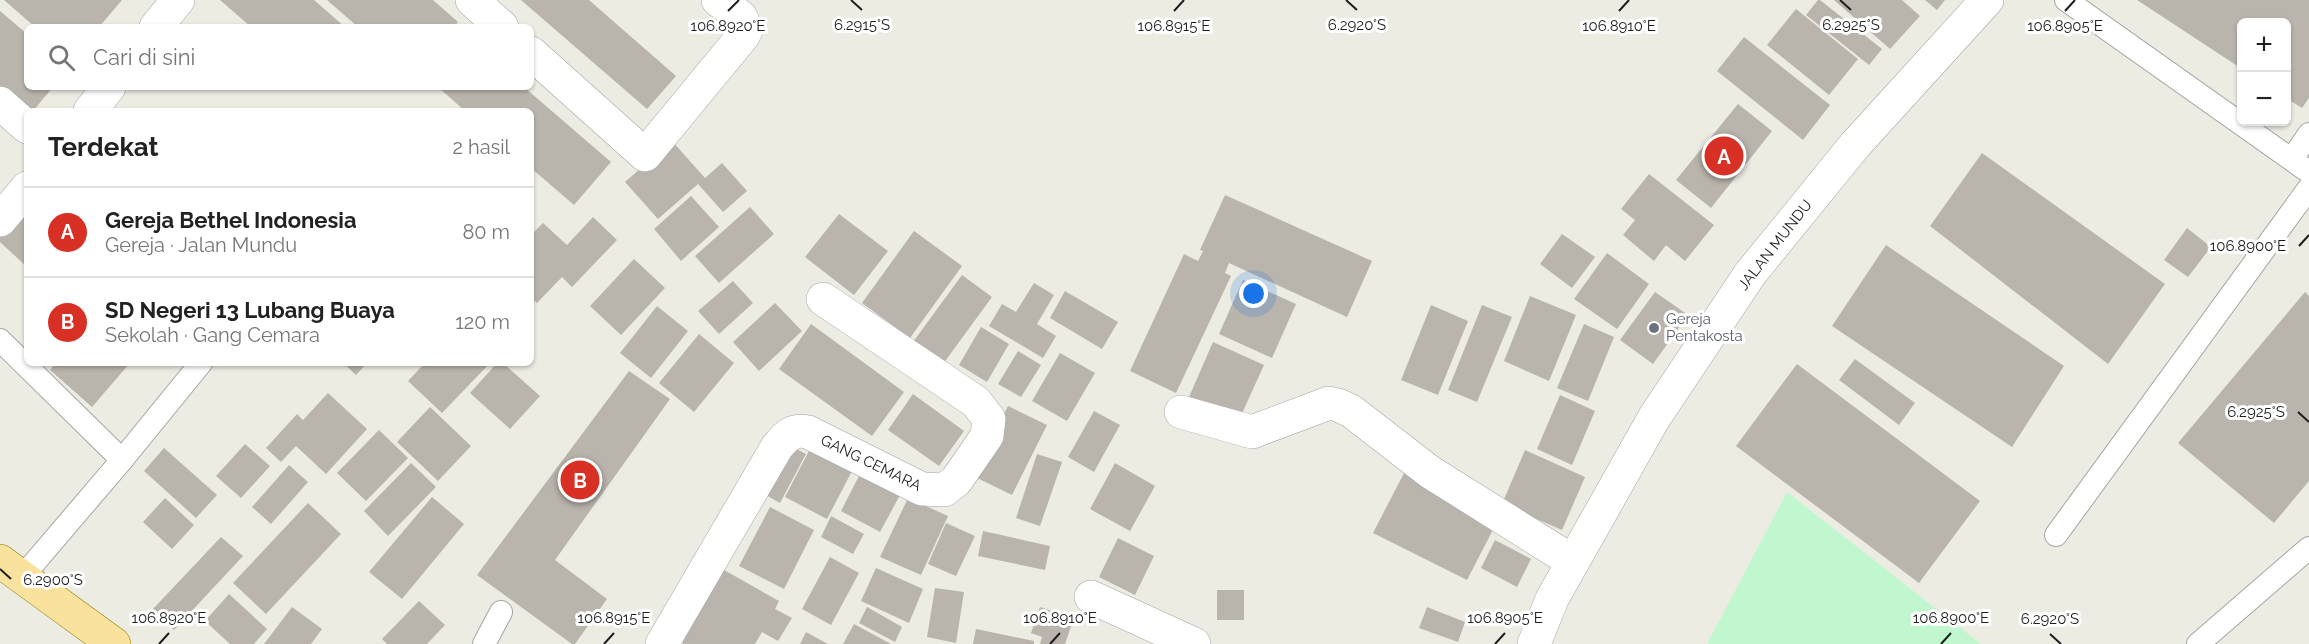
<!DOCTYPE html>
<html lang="id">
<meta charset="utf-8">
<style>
body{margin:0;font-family:Raleway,sans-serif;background:#f2f2f2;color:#222}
.controls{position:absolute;right:18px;top:18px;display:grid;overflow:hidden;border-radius:9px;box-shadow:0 2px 4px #0004}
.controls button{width:54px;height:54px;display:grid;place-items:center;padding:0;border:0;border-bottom:2px solid #e0e0e0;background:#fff;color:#222;font:30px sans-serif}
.you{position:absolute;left:1254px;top:294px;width:21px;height:21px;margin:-15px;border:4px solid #fff;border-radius:50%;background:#1a73e8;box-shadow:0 0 0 9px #1a73e833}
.badge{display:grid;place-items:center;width:39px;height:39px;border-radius:50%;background:#d93025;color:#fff;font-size:20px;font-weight:700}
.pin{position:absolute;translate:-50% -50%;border:3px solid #fff;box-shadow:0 2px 6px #0006}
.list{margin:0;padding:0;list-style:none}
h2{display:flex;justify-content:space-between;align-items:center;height:78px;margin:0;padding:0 24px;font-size:26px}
h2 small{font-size:20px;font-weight:400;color:#767676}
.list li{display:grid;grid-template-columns:39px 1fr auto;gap:18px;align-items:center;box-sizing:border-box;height:90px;padding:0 24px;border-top:2px solid #e0e0e0}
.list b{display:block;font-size:22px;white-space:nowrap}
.list p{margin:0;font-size:20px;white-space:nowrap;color:#767676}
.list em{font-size:20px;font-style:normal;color:#767676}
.icon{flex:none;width:33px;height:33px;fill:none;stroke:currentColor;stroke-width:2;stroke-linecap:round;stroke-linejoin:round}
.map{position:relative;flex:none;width:2309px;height:644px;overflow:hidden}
.search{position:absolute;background:#fff;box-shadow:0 2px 4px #0004;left:24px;top:24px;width:510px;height:66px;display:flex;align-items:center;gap:15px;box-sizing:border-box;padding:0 21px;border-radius:9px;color:#767676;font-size:22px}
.panel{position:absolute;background:#fff;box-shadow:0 2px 4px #0004;left:24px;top:108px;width:510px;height:258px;border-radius:9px}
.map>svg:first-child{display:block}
.park{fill:#c0f7cf}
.building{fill:#bab5ac}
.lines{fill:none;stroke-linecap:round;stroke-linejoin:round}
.lane-casing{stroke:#a4a4a4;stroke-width:24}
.street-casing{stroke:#a4a4a4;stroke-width:34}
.primary-casing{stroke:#8f7c06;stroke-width:34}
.lane{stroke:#fff;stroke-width:22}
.street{stroke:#fff;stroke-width:33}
.primary{stroke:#f8e29d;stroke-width:33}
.ticks{fill:none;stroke:#1d1d1d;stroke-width:2}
.worship-dot{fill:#6b7280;stroke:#fff;stroke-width:2}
.labels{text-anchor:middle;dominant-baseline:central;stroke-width:6;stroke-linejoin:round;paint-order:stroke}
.street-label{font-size:15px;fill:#1d1d1d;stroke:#fff}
.worship-label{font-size:15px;fill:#5b616d;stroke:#fff;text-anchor:start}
.ticks-label{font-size:15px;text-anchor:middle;fill:#1d1d1d;stroke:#fff;stroke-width:6;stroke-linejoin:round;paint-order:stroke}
</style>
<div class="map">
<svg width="2309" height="644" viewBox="0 0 2309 644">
<rect width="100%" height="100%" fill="#edece3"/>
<path class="park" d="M1787,492L1981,644H1707Z"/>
<g class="building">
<path d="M4,0H122L99,27H35Z"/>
<path d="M220,0H314L345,27H251Z"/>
<path d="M327,0H433L458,22L454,27H358Z"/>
<path d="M521,0H589L676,76L647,109Z"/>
<path d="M1818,0H1820L1882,49L1869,65L1806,15Z"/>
<path d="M1834,0H1902L1920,16L1890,49Z"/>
<path d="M1925,0H1945L1937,10Z"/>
<path d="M2137,0H2309V98L2302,108L2286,98V22H2242V69Z"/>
<path d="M1796,9L1858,59L1829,95L1767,45Z"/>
<path d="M0,11L27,34V87H53L33,111L0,88Z"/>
<path d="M1744,37L1830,105L1803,140L1717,71Z"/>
<path d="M438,87H524L611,162L574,205L531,168V111H465Z"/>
<path d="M1738,104L1772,131L1711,208L1676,180Z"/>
<path d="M672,141L705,178L722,163L747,191L723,212L698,184L658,219L625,182Z"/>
<path d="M1982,153L2165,284L2108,364L1930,226Z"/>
<path d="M1649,174L1714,225L1685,261L1666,245L1654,261L1623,235L1635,220L1621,209Z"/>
<path d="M1225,195L1372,261L1347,317L1229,263L1225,273L1231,276L1176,393L1130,371L1184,254L1198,261L1203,251L1200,250Z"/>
<path d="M691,196L719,227L681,261L654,229Z"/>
<path d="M27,202V267L0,242V232Z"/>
<path d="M750,207L774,234L719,283L695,256Z"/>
<path d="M839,214L888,251L854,295L805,257Z"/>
<path d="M593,217L617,240L572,287L562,277L537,303L531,297V235L543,223L567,245Z"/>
<path d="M2187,228L2211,247L2188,277L2164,260Z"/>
<path d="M914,231L962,266L910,338L862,303Z"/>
<path d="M1562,234L1595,257L1572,288L1540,264Z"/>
<path d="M1886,245L2064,366L2012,447L1832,326Z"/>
<path d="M1607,253L1649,284L1617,329L1574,299Z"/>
<path d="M634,259L665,288L621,335L590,306Z"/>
<path d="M962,275L992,297L943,364L913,342Z"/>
<path d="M1243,280L1296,304L1272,358L1219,334Z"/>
<path d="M733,281L753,303L719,334L698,311Z"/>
<path d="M1034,283L1054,295L1037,324L1056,336L1043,358L989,326L1002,304L1016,312Z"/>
<path d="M1065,291L1118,322L1102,349L1050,318Z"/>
<path d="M1655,292L1688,315L1653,364L1620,340Z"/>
<path d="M2305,292L2309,296V481L2274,523L2178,443Z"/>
<path d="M1530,296L1576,315L1549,381L1504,361Z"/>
<path d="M775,303L802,331L759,371L733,342Z"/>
<path d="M1431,305L1468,321L1438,395L1401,380Z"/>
<path d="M1482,305L1512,317L1477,402L1448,390Z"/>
<path d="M657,306L688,331L651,378L620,353Z"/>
<path d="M811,324L904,392L872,436L779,369Z"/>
<path d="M1584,324L1614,337L1588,401L1557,388Z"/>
<path d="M981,327L1009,344L987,382L959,365Z"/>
<path d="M699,334L734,363L694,412L659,383Z"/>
<path d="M1213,342L1264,365L1239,420L1189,397Z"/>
<path d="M1018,351L1041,365L1021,397L998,384Z"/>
<path d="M1060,353L1095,373L1067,421L1032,401Z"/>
<path d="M1855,359L1915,403L1899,425L1839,380Z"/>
<path d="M56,363H130L92,407L50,370Z"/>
<path d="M343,363H367L356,375Z"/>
<path d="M425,363H490L442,413L408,381Z"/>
<path d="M497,363H503L540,396L510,429L470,393Z"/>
<path d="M1797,364L1980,501L1919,583L1736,446Z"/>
<path d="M629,371L670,399L555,560L607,599L575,644H572L477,575Z"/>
<path d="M328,393L367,429L326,474L296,446L281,462L266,448L297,414L303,420Z"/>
<path d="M913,394L964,431L939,466L888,430Z"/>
<path d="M1560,395L1595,411L1572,465L1537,449Z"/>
<path d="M1008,406L1047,425L1012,495L973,476Z"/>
<path d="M430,407L471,446L438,481L397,442Z"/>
<path d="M1094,411L1120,425L1094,472L1068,457Z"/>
<path d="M379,430L408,458L366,501L337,473Z"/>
<path d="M782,441L806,454L780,503L757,490Z"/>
<path d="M245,444L270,466L241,498L216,476Z"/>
<path d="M164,448L217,495L196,518L144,471Z"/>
<path d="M810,449L852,471L827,519L785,497Z"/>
<path d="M1525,450L1585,477L1562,530L1502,504Z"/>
<path d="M1037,454L1062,462L1040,526L1016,518Z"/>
<path d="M411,463L436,487L388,536L364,511Z"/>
<path d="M1115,463L1155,486L1130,531L1090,509Z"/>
<path d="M289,465L308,482L271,524L252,507Z"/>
<path d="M1404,473L1497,522L1467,580L1373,533Z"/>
<path d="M860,474L900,495L880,532L841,511Z"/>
<path d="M432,497L464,524L402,599L369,572Z"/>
<path d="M165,498L194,525L172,549L143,522Z"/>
<path d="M908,498L948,516L921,575L880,557Z"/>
<path d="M308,503L341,534L266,614L233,583Z"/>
<path d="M770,507L814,530L784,589L739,566Z"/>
<path d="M831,516L864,534L853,554L821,537Z"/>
<path d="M946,523L975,536L956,576L928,564Z"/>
<path d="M983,531L1050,546L1045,570L978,556Z"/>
<path d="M221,537L243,556L174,630L152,610Z"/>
<path d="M1118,538L1154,556L1135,595L1099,577Z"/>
<path d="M1495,540L1531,559L1517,587L1481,568Z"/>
<path d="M830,557L859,573L831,625L802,609Z"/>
<path d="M717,566L779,601L775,609L792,618L778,641L762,632L755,644H684L676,639Z"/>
<path d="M876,568L923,589L909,623L861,601Z"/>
<path d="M935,588L964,592L956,643L927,637Z"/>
<rect x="1217" y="590" width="27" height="30"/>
<path d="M229,594L267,629L254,644H230L205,621Z"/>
<path d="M419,601L445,625L427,644H387L382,639Z"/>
<path d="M292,607L322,629L311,644H264Z"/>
<path d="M867,607L902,627L895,642L859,623Z"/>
<path d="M1040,607L1074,618L1065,644H1040L1042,637L1031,633Z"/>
<path d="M1427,607L1465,622L1458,642L1419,628Z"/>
<path d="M854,624L891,644H843Z"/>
<path d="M976,629L1034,641V644H973Z"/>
<path d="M806,632L828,644H800Z"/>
</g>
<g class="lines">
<g class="lane-casing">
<g id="lane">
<path d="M2066,0L2309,172"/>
<path d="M2292,159L2309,134"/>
<path d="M0,340L122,460"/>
<path d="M2056,535L2309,188"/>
<path d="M23,576L122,460L201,363"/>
<path d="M484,644L501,612"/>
<path d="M2198,644L2309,548"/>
</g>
</g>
<g class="street-casing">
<g id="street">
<path d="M472,0L502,27"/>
<path d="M156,27L178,0"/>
<path d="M531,53L645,155L743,36L746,30L741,17L718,0"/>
<path d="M0,103L27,127"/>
<path d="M90,111L109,87"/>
<path d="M0,220L27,188"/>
<path d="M1181,412L1252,432L1329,403L1338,405L1351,411L1430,472L1572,561"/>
<path d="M1091,597L1194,644"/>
<path d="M662,644L777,447C787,435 792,429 808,432L922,489L944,490L956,481L987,436L989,419L976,402L823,299"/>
<path d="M1534,644L1552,599L1654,418L1750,274L1855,145L1987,0"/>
</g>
</g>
<g class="primary-casing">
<path id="primary" d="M0,561L114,644"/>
</g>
<use href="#lane" class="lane"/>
<use href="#street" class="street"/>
<use href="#primary" class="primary"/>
</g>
<path class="ticks" d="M851,0L862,10M1346,0L1357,10M1840,0L1851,10M728,11L739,0M1174,11L1184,0M1619,11L1629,0M2065,11L2075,0M2299,246L2309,235M2298,412L2309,422M0,569L11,579M2050,634L2061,644M159,644L169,633M604,644L614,633M1050,644L1060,633M1495,644L1505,633M1941,644L1951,633"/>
<circle class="worship-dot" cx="1654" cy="328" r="6"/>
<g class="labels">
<g class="street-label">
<text transform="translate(1775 245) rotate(-52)">JALAN MUNDU</text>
<text transform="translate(871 463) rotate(26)">GANG CEMARA</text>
</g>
<g class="worship-label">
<text x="1666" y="319">Gereja<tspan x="1666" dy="17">Pentakosta</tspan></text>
</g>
</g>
<g class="ticks-label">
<text x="862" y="30">6.2915°S</text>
<text x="1357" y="30">6.2920°S</text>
<text x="1851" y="30">6.2925°S</text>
<text x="728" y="31">106.8920°E</text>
<text x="1174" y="31">106.8915°E</text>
<text x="1619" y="31">106.8910°E</text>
<text x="2065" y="31">106.8905°E</text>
<text x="2248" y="251">106.8900°E</text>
<text x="2256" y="417">6.2925°S</text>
<text x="53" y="585">6.2900°S</text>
<text x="169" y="623">106.8920°E</text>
<text x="614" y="623">106.8915°E</text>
<text x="1060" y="623">106.8910°E</text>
<text x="1505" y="623">106.8905°E</text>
<text x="1951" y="623">106.8900°E</text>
<text x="2050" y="624">6.2920°S</text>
</g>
</svg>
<div class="controls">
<button>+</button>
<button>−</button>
</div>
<div class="you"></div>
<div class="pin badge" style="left:1724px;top:156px">A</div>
<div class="pin badge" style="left:580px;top:480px">B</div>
<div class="search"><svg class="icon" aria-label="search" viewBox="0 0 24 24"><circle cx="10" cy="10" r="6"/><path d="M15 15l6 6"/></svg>Cari di sini</div>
<section class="panel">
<h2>Terdekat<small>2 hasil</small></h2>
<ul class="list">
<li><span class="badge">A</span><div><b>Gereja Bethel Indonesia</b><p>Gereja · Jalan Mundu</p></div><em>80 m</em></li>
<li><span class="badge">B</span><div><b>SD Negeri 13 Lubang Buaya</b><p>Sekolah · Gang Cemara</p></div><em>120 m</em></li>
</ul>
</section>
</div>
